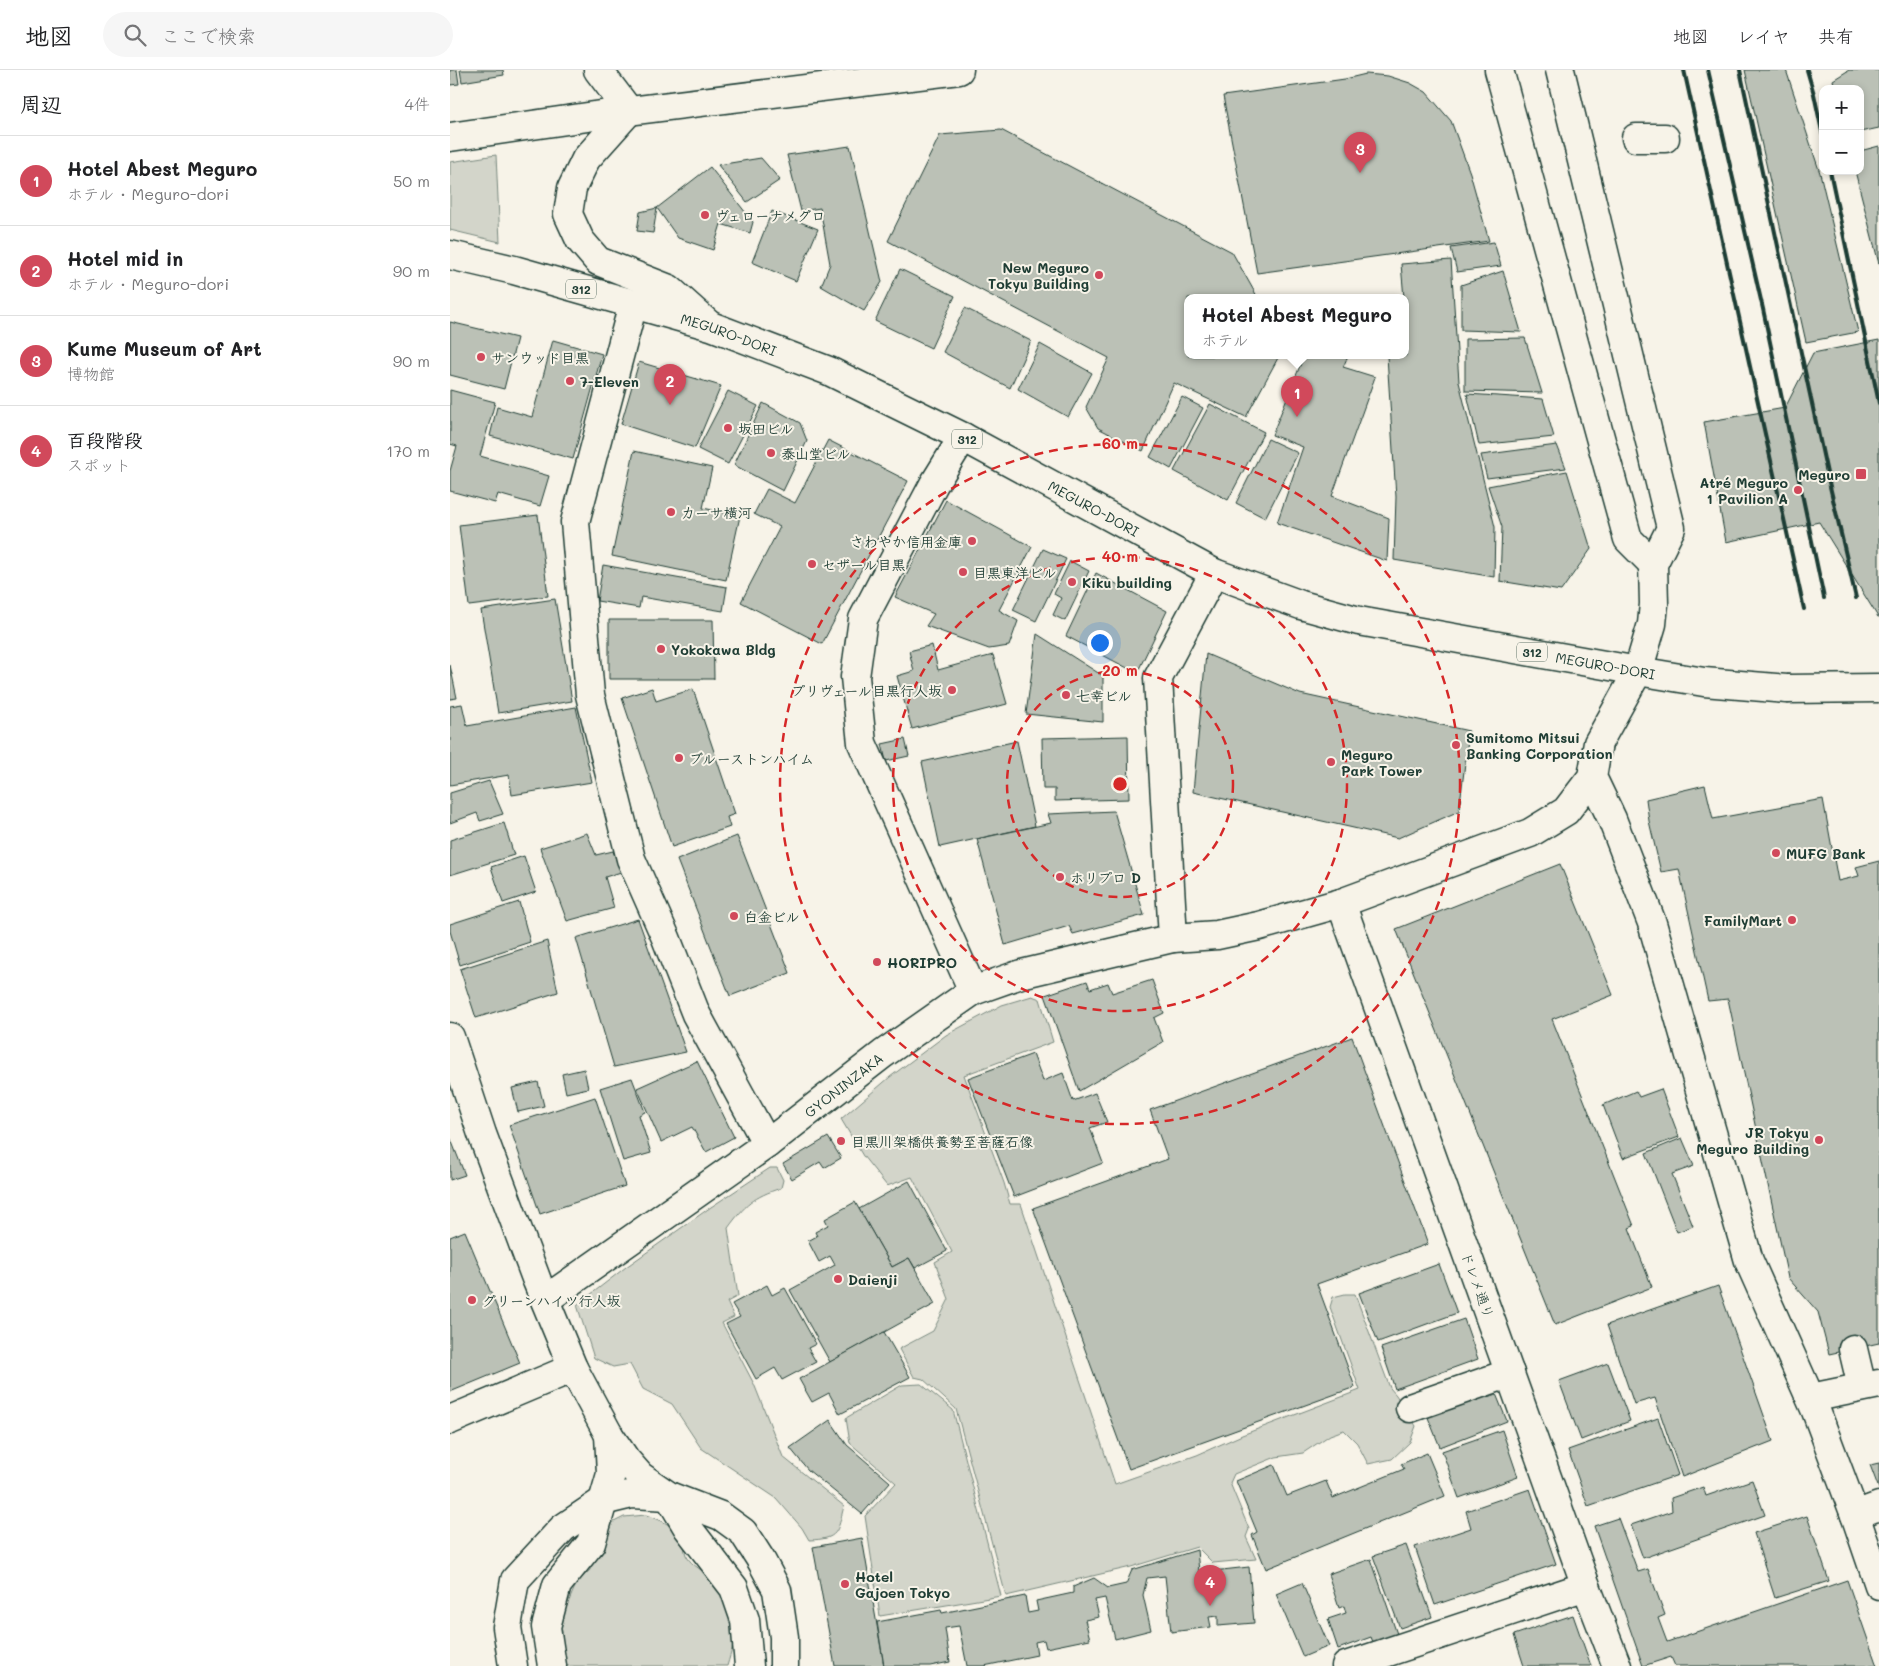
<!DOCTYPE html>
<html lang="ja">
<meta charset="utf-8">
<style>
body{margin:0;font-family:Mali,"Klee One",sans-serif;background:#f6f6f6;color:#202124}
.controls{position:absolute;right:15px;top:15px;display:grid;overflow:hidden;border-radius:10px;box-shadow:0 2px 8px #0003}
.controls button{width:45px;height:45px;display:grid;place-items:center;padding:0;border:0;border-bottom:1px solid #e0e0e0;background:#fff;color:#202124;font:25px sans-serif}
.you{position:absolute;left:649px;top:572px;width:18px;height:18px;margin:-12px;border:4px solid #fff;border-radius:50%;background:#1a73e8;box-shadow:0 0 0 8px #1a73e833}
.badge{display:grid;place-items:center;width:32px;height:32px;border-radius:50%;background:#d1495b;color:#fff;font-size:16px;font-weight:700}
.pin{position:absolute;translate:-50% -41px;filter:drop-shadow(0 1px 2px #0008)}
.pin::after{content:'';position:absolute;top:26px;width:18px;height:15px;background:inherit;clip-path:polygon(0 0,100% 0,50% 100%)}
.popup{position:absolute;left:734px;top:224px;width:225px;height:65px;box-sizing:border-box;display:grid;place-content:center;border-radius:10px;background:#fff;filter:drop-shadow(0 1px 4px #0005);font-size:16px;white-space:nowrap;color:#757577}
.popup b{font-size:19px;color:#202124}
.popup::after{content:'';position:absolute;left:50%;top:100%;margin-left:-10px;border:10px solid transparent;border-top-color:#fff}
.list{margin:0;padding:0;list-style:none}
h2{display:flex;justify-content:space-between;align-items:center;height:65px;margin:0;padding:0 20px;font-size:21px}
h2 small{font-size:16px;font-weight:400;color:#757577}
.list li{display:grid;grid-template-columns:32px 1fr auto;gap:15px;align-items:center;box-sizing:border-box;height:90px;padding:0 20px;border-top:1px solid #e0e0e0}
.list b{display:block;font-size:19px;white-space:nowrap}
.list p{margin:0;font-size:16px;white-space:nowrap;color:#757577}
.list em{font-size:16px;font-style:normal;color:#757577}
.icon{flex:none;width:28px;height:28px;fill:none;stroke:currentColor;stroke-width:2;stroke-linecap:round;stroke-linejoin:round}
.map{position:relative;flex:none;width:1429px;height:1596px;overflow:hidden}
header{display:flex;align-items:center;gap:30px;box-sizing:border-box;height:70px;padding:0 25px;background:#fff;border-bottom:1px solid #e0e0e0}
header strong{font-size:24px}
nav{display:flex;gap:28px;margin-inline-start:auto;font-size:18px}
.search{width:350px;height:45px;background:#f6f6f6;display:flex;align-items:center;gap:12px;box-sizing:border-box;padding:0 18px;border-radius:28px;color:#757577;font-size:19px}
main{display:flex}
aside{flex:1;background:#fff}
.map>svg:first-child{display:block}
.green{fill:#d3d5ca;stroke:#79897f}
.building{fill:#bbc1b6;stroke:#1f3d34}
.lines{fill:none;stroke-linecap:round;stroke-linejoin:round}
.minor-casing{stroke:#1f3d34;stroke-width:31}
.major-casing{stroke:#1f3d34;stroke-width:31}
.minor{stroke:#f7f3e8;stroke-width:28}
.major{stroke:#f7f3e8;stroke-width:28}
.rail{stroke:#1f3d34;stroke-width:4}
.major-bridge-casing{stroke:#1f3d34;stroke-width:31;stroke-linecap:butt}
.major-bridge{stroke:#f7f3e8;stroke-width:28}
.ring{fill:none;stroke:#d62828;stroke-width:2.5;stroke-dasharray:9 6}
.poi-dot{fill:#d1495b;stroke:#f7f3e8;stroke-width:2}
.labels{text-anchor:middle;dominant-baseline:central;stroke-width:4;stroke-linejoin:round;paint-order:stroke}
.shield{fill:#f7f3e8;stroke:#60746a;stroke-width:1}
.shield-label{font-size:12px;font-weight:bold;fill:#1f3d34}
.poi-label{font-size:14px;font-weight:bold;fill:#1f3d34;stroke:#f7f3e8;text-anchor:start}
.street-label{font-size:14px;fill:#1f3d34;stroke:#f7f3e8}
.centre{fill:#d62828;stroke:#f7f3e8;stroke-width:2.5}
.ring-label{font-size:15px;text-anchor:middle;font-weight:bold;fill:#d62828;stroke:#f7f3e8;stroke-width:4;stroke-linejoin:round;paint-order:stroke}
</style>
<header>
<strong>地図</strong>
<div class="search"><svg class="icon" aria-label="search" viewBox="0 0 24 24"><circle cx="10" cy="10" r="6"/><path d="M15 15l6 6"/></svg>ここで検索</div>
<nav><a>地図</a><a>レイヤ</a><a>共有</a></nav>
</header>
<main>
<aside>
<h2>周辺<small>4件</small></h2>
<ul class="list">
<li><span class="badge">1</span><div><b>Hotel Abest Meguro</b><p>ホテル · Meguro-dori</p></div><em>50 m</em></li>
<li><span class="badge">2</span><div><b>Hotel mid in</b><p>ホテル · Meguro-dori</p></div><em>90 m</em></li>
<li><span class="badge">3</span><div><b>Kume Museum of Art</b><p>博物館</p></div><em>90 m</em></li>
<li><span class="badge">4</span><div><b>百段階段</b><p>スポット</p></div><em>170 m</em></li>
</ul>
</aside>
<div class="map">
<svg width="1429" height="1596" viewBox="0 0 1429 1596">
<rect width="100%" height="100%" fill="#f7f3e8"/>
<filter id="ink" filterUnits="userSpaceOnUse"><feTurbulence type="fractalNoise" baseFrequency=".02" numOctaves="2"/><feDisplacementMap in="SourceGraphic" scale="10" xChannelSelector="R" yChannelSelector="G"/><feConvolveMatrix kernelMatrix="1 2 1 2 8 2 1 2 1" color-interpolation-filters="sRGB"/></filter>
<g filter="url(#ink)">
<g class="green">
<path d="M46,85L50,172L0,160V92Z"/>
<path d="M582,926L590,929L603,972L514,1005L554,1113L560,1134H571L665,1414L747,1385L792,1365L910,1320L880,1237L883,1227L895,1224H905L940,1318L946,1325L966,1356L960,1372L942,1389L918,1394L907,1373L894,1360L880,1365L853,1383L826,1387L784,1404L780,1413L799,1459L796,1467L806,1489L763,1493L747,1477L681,1497L556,1526L506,1339L473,1309L464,1307L449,1279L483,1261L499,1229L485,1192L502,1182L462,1107L437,1116L413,1086L391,1049L440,1007L496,965L552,935Z"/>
<path d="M320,1098H327L333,1110L331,1118C303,1127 295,1135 278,1158L288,1226L277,1232L284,1247L272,1253L304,1314L333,1387L394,1436C387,1463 389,1469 359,1470L352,1458L326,1428L251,1378L222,1334L193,1319L180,1294L163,1297L144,1288L127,1235L176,1197L261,1137Z"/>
<path d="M471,1314L503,1340L551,1526L430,1546L415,1446L446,1413L400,1373L396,1348L452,1315Z"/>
<path d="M196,1445C211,1450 225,1455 232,1471C235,1475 234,1481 236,1485C242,1497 254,1500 262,1508C277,1524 285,1552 283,1573C282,1581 279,1589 277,1596H117L110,1575V1552L127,1512L140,1500L144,1483L156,1456L174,1447Z"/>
</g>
<g class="building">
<path d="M0,0H7L9,14L0,15Z"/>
<path d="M10,0H53L54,5L12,12Z"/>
<path d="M1295,0H1336L1370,103L1408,262L1356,272Z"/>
<path d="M1399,0H1429V58L1410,62V19H1385L1383,10Z"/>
<path d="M916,4L938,6L960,13L976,22L1001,51L1020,103L1039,171L807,203L773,26L895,9Z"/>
<path d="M551,60L782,182L808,228H738V286H829L796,347L724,313L693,381L648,358L636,337L659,288L438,171L490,65Z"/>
<path d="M400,76L432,212L414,241L371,216L380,194L370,138L351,141L337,85Z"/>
<path d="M1429,76V194L1405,101H1410V81Z"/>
<path d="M311,88L330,110L297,132L268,95Z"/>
<path d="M260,97L303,152L300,163L271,154L263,180L228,168L207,138Z"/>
<path d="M207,138L203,163L187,161L190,142Z"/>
<path d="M322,141L368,159L346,211L302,192Z"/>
<path d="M1044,172L1051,196L1007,202L1001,178Z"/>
<path d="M1001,190L1009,312L1045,457L1044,507L944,490L946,427L937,286H956V228H954L951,194Z"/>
<path d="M450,199L505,226L481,278L425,251Z"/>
<path d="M1053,201L1071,262L1011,260V215Z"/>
<path d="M515,238L581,271L560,318L493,282Z"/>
<path d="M0,252L67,268L54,319L0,305Z"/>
<path d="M1075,268L1092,323L1015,321V269Z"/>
<path d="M103,270L152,284L123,389L40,366L47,337L82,347Z"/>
<path d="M1429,270V547H1428L1369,452L1276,472L1254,352L1335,338L1363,283Z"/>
<path d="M590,274L642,303L618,347L568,319Z"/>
<path d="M854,286H898L893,297L925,307L882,426L939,448L937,491L827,453L853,377L822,365Z"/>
<path d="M189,292L271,316L245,378L171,354Z"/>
<path d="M0,320L45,332L30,386L99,406L90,436L48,424L45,433L0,421V401L7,376L0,374Z"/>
<path d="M278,321L308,336L278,394L248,379Z"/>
<path d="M1017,324L1093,329L1104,367L1029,375Z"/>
<path d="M732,327L753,338L721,399L700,387Z"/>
<path d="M313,333L350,353L357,371L333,421L284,395Z"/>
<path d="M760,334L814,362L778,430L724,401Z"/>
<path d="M818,369L848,383L815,448L786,433Z"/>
<path d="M378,370L458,411L372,574L291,532L330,457L304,444L317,419L345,433Z"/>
<path d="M1107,375L1116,398L1037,408L1031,385Z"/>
<path d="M184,381L262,398L253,438L290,446L276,510L162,486Z"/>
<path d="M1117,401L1141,479L1111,521L1050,511L1052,457L1038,416Z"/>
<path d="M496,430L582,477L549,540L568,551L559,576L539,579L476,556L484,544L445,527Z"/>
<path d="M88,445L98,526L19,536L9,455Z"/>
<path d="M593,479L616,489L586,551L563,540Z"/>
<path d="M620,491L639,501L615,551L603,545L611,528L604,524Z"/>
<path d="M153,495L277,517L273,541L191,527L189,538L147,531Z"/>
<path d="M646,503L717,541L687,603L616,566Z"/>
<path d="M105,529L122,631L48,643L31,540Z"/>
<path d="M159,550H263L264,609H159Z"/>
<path d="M587,564L653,606V652L576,644Z"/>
<path d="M482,575L488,600L543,585L557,634L462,659L447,606L464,601L459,581Z"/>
<path d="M756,584L850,624L1019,661L1009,741L948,768L743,722Z"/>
<path d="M0,595L7,628L0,629Z"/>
<path d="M202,618L206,631L243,619L285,744L277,747L280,757L222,777L172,628Z"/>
<path d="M12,634L17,656L126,637L142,712L62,725L59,705L0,715V636Z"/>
<path d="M678,666L679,729L605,731V719H593L592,668Z"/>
<path d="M455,669L459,686L436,691L432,674Z"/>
<path d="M567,671L585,756L490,777L472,692Z"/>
<path d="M39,711L53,744L30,751L27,743L0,753V723Z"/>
<path d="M1255,715L1263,749L1373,729L1388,811L1409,806L1406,797L1429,791V1273L1379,1284L1368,1242L1338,1208L1278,929L1258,931L1229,799L1211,802L1199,751L1196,729Z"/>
<path d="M664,741L694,845L623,864L619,856L555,875L527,769L601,753L598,744Z"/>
<path d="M54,753L64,785L0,805V770Z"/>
<path d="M137,763L146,785L163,781L171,802L155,807L164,838L117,851L90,778Z"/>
<path d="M287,766L340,903L280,926L227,790Z"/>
<path d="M74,786L86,822L53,833L41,797Z"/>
<path d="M1110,794L1163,925L1102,949L1184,1156L1179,1158L1202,1217L1105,1255L946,859Z"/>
<path d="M69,832L80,872L10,895L0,861V854Z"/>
<path d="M188,849L236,982L164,997L126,868Z"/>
<path d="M97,871L108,922L26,948L10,899Z"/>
<path d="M702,910L714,943L704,948L713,972L629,1021L595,925L637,911L640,919L658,913L662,923Z"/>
<path d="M902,967L978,1174L867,1214L905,1317L679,1399L583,1138L718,1089L700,1040Z"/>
<path d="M583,984L593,1011L613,1003L623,1031L645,1023L657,1052L640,1058L653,1093L564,1127L518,1008Z"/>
<path d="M247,991L284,1067L256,1082L242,1057L211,1072L187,1018Z"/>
<path d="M134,999L138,1018L116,1023L112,1004Z"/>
<path d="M182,1008L195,1042L189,1045L201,1083L173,1091L150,1018Z"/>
<path d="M88,1012L94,1036L68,1042L62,1018Z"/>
<path d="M1211,1019L1229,1067L1173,1088L1153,1035L1186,1021L1189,1027Z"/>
<path d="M145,1027L175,1116L90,1144L59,1055Z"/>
<path d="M0,1067L15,1105L0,1110Z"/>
<path d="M378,1067L391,1088L374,1098L370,1092L342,1109L333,1094Z"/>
<path d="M1232,1068L1244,1096L1222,1104L1243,1156L1227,1162L1196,1083Z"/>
<path d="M459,1111L497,1181L465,1198L459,1188L442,1197L409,1139Z"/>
<path d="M405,1132L442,1197L459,1188L485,1234L380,1292L340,1220L385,1195L380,1186L369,1192L358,1171L367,1166L365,1162L378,1155L375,1149Z"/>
<path d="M15,1161L70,1293L0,1322V1167Z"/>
<path d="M989,1194L1007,1243L928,1272L909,1223Z"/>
<path d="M317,1215L322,1225L335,1218L366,1274L358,1278L366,1292L332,1310L325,1298L306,1309L276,1254L290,1247L282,1234Z"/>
<path d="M1268,1216L1323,1371L1232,1407L1205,1328L1184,1334L1157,1255Z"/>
<path d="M1014,1249L1028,1289L945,1319L931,1278Z"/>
<path d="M434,1262L460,1307L390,1344L379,1323L362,1332L349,1309Z"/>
<path d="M1158,1293L1180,1351L1131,1370L1109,1311Z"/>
<path d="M1044,1319L1057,1351L990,1377L977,1345Z"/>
<path d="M1208,1348L1228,1405L1138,1436L1118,1380Z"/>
<path d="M380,1350L397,1375L440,1412L412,1444L358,1400L340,1378Z"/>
<path d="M1052,1360L1068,1407L1009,1428L992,1381Z"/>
<path d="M977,1383L995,1426L816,1499L802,1465L807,1462L786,1411L824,1395L837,1426L876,1411L883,1428L954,1399L951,1394Z"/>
<path d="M1429,1393V1419L1420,1395Z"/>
<path d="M1302,1410L1315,1445L1193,1488L1181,1455L1222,1441L1221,1428L1253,1417L1256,1426Z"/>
<path d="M1080,1419L1106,1494L985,1535L965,1477L1021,1458L1016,1441Z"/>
<path d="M1357,1446L1379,1511L1325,1528L1304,1463Z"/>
<path d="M1168,1448L1188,1502L1198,1499L1215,1545L1208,1548L1217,1572L1397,1510L1427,1596H1225L1221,1587L1193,1596L1144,1456Z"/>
<path d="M412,1468L434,1596H385L363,1477Z"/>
<path d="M956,1475L982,1547L950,1558L923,1486Z"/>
<path d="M747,1480L749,1502L754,1501L755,1507L763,1506V1501L799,1497L804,1553L768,1556V1546L759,1547L761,1557L721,1562L715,1506L697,1508L693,1525L701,1560L665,1569L655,1528L645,1530L649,1547L635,1550L640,1569L596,1578L594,1570L585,1572L587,1585L534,1596H517L509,1556L495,1558L500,1592L480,1596H434L427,1552L491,1540L492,1543L575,1526L578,1543L588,1541L586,1531L623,1523V1517L644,1508L658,1518L676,1514L682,1500Z"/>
<path d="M921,1489L947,1564L923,1572L921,1567L888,1579L878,1549L896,1543L894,1536L889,1538L878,1504Z"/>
<path d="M852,1513L879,1576L853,1587L826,1524Z"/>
<path d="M1123,1545L1141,1596H1074L1064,1565Z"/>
</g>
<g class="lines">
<g class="minor-casing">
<g id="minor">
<path d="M148,0L179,41"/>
<path d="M1049,0L1178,469L1203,494"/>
<path d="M1186,68H1215"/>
<path d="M183,234L125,452L140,625L181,789L216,868L246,944L317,1074"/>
<path d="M513,367L484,414L413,549L405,607L412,673L523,921"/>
<path d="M1142,707L1162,749L1202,853L1299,1191L1366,1341L1405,1445L1429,1515"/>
<path d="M891,833L1136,1516L1167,1596"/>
<path d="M723,868L708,608L764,503"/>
<path d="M0,967L32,1064L87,1211L123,1298L159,1365L176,1390L190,1406L219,1426L238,1458L284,1518L295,1550L299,1596"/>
<path id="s1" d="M95,1230L317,1074L433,984L523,921L571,904L723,868L767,865L809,856L891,833L1080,763L1116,741L1142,707L1148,673L1188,601L1202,554L1204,534L1203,494L1221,458L1110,0"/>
<path d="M1403,1279L1412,1317"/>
<path d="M1361,1328L1429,1314"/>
<path d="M960,1338L1060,1303"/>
<path d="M0,1350L123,1298"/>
<path d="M1405,1445L1429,1436"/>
<path d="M63,1596L57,1557L65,1510L113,1458L153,1431L182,1424L219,1426L271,1446L293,1462L311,1490L327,1520L334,1567V1596"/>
<path d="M102,1596L96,1557L107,1515L141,1473L161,1404L159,1365"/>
<path d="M896,1596L1136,1516"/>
</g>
</g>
<g class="major-casing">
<g id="major">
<path d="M179,41L136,89L122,118L118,144L130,170L148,191L219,219L257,253"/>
<path d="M0,67L179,41L509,0"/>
<path id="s2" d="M0,185L64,200L261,256L379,301L513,367L764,503L851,535L909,551L1188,601L1254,612L1337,619"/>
</g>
</g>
<use href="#minor" class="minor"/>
<use href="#major" class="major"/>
<g class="rail">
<path d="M1234,0L1354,539"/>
<path d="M1258,0L1313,239L1374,528"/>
<path d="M1290,0L1378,408L1406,528"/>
<path d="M1357,0L1364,24L1373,66"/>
<path d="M1380,101L1429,333"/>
</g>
<g class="major-bridge-casing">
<path id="major-bridge" d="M1337,619L1429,618"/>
</g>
<use href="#major-bridge" class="major-bridge"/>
</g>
</g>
<g class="ring">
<circle cx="670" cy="714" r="113"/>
<circle cx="670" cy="714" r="227"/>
<circle cx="670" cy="714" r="340"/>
</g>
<g class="poi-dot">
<circle cx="255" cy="145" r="5"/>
<circle cx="649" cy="205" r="5"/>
<circle cx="31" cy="287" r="5"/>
<circle cx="120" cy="311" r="5"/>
<circle cx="278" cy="358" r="5"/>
<circle cx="321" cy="383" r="5"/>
<rect x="1405" y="398" width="12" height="12" rx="2.5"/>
<circle cx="1348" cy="420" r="5"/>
<circle cx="221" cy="442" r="5"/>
<circle cx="522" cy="471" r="5"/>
<circle cx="362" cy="494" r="5"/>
<circle cx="513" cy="502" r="5"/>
<circle cx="622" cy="512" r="5"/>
<circle cx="211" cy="579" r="5"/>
<circle cx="502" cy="620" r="5"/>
<circle cx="616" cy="625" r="5"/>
<circle cx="1006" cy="675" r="5"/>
<circle cx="229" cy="688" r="5"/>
<circle cx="881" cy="692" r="5"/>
<circle cx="1326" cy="783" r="5"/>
<circle cx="610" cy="807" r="5"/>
<circle cx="284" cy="846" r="5"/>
<circle cx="1342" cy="850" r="5"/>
<circle cx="427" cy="892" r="5"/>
<circle cx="1369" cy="1070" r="5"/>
<circle cx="391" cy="1071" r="5"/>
<circle cx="388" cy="1209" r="5"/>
<circle cx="22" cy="1230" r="5"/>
<circle cx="395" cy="1514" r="5"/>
</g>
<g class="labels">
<g class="shield">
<rect x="116" y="209.5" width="30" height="19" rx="4"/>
<rect x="502" y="359.5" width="30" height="19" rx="4"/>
<rect x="1067" y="572.5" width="30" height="19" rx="4"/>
</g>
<g class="shield-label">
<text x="131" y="219">312</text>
<text x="517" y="369">312</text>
<text x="1082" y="582">312</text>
</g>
<g class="poi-label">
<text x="265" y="145">ヴェローナメグロ</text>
<text x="639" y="197" text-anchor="end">New Meguro<tspan x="639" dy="16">Tokyu Building</tspan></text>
<text x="41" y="287">サンウッド目黒</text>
<text x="130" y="311">7-Eleven</text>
<text x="288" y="358">坂田ビル</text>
<text x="331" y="383">泰山堂ビル</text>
<text x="1400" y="404" text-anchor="end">Meguro</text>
<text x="1338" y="412" text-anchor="end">Atré Meguro<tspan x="1338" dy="16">1 Pavilion A</tspan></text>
<text x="231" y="442">カーサ横河</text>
<text x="512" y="471" text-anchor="end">さわやか信用金庫</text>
<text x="372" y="494">セザール目黒</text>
<text x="523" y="502">目黒東洋ビル</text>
<text x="632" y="512">Kiku building</text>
<text x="221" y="579">Yokokawa Bldg</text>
<text x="492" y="620" text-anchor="end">プリヴェール目黒行人坂</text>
<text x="626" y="625">七幸ビル</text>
<text x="1016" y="667">Sumitomo Mitsui<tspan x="1016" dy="16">Banking Corporation</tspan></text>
<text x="891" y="684">Meguro<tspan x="891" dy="16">Park Tower</tspan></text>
<text x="239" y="688">ブルーストンハイム</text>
<text x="1336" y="783">MUFG Bank</text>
<text x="620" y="807">ホリプロ D</text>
<text x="294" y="846">白金ビル</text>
<text x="1332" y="850" text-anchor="end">FamilyMart</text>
<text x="437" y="892">HORIPRO</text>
<text x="1359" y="1062" text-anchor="end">JR Tokyu<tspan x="1359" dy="16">Meguro Building</tspan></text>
<text x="401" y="1071">目黒川架橋供養勢至菩薩石像</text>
<text x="398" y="1209">Daienji</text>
<text x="32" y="1230">グリーンハイツ行人坂</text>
<text x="405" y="1506">Hotel<tspan x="405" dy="16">Gajoen Tokyo</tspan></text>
</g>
<g class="street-label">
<text stroke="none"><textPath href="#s2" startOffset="290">MEGURO-DORI</textPath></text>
<text stroke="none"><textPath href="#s2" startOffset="695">MEGURO-DORI</textPath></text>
<text stroke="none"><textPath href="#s2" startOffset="1235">MEGURO-DORI</textPath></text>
<text stroke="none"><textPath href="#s1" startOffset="368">GYONINZAKA</textPath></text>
<text transform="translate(1028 1215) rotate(70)">ドレメ通り</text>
</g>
</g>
<circle cx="670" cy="714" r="8" class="centre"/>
<g class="ring-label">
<text x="670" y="379">60 m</text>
<text x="670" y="492">40 m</text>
<text x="670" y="606">20 m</text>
</g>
</svg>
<div class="controls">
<button>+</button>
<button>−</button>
</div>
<div class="you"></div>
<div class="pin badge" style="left:847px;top:347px">1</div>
<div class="popup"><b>Hotel Abest Meguro</b>ホテル</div>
<div class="pin badge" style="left:220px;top:335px">2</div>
<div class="pin badge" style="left:910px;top:103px">3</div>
<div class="pin badge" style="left:760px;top:1536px">4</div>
</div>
</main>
